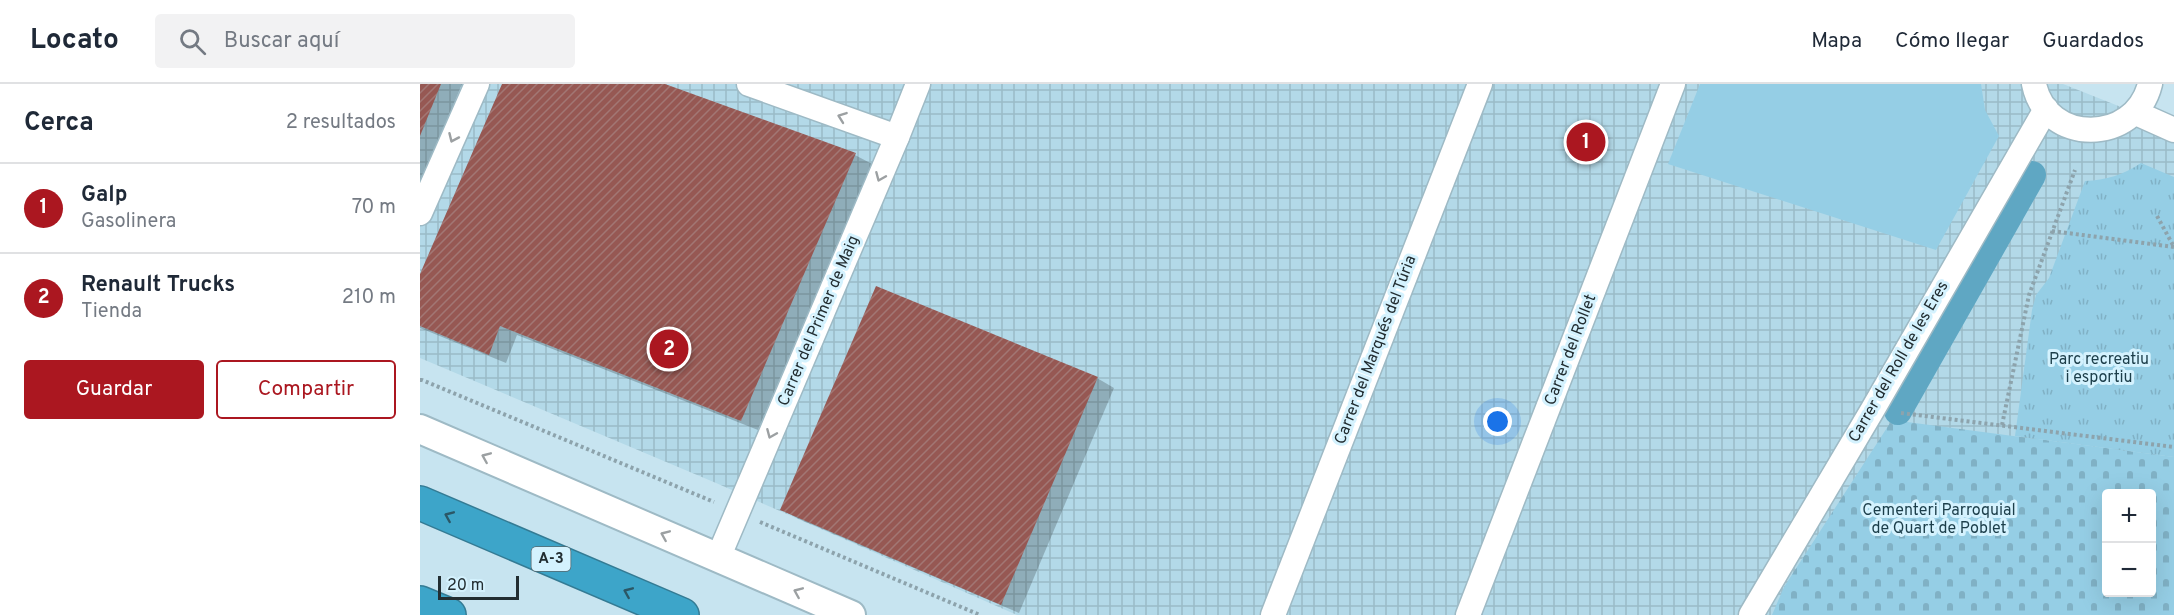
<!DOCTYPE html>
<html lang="es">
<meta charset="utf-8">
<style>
body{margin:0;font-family:Overpass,sans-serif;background:#f2f2f3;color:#1f2937}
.controls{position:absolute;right:18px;bottom:18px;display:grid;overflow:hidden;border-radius:6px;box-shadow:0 6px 24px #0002}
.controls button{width:54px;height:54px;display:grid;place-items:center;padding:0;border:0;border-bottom:2px solid #e0e1e3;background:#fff;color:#1f2937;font:30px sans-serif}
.scale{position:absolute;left:18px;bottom:15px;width:81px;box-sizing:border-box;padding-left:6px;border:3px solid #222d31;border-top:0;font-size:16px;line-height:21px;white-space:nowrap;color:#222d31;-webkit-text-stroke:4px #d4f2fe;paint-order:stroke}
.you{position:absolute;left:1078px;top:338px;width:21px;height:21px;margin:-15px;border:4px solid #fff;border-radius:50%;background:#1a73e8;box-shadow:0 0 0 9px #1a73e833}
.badge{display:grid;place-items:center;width:39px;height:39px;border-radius:50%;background:#ab1720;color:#fff;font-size:20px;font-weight:700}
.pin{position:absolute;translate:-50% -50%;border:3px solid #fff;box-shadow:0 2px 6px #0006}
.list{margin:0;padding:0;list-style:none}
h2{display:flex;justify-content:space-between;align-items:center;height:78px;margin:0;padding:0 24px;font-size:26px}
h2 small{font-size:20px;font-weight:400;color:#747a83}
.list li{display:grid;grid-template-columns:39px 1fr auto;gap:18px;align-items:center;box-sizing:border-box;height:90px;padding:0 24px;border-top:2px solid #e0e1e3}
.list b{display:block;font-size:22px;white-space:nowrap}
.list p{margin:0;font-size:20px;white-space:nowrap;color:#747a83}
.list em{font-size:20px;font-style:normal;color:#747a83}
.actions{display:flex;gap:12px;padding:18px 24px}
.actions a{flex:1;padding:14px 0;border:2px solid #ab1720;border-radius:6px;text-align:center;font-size:21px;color:#ab1720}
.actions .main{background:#ab1720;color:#fff}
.icon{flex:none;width:33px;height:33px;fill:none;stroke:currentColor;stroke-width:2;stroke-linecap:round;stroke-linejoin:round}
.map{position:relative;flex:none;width:1754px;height:531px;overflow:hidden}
header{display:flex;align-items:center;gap:36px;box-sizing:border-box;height:84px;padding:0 30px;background:#fff;border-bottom:2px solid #e0e1e3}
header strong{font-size:28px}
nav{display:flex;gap:33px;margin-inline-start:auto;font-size:21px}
.search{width:420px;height:54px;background:#f2f2f3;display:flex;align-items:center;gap:15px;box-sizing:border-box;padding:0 21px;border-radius:6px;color:#747a83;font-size:22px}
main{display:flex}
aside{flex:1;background:#fff}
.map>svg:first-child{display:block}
.industrial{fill:url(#industrial-grid);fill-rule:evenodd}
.green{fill:#95cee5}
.cemetery{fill:url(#cemetery-stones);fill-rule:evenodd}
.park{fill:url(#park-tufts)}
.shadow{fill:#0003}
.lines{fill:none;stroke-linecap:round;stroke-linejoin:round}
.canal{stroke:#5fa7c3;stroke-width:28}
.building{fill:url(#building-hatch)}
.minor-casing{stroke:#9ebac5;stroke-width:27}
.tertiary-casing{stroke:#9ebac5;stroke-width:32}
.motorway-casing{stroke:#347b94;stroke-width:36}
.path{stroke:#8da3ac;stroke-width:4;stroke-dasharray:3 3;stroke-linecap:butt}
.minor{stroke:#fff;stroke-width:24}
.tertiary{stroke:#fff;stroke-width:28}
.motorway{stroke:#3da5c9;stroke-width:33}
.oneway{stroke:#9ca0a2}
.oneway2{stroke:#2b5766}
.labels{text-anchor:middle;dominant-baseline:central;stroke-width:6;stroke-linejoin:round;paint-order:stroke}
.shield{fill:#d4f2fe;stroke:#57686e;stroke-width:1.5}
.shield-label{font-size:15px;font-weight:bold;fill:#222d31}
.street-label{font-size:16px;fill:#222d31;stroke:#d4f2fe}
.park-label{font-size:16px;fill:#1c3e4a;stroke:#d4f2fe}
</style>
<header>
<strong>Locato</strong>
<div class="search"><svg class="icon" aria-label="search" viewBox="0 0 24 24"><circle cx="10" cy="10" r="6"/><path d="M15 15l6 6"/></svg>Buscar aquí</div>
<nav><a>Mapa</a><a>Cómo llegar</a><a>Guardados</a></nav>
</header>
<main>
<aside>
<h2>Cerca<small>2 resultados</small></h2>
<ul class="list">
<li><span class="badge">1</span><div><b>Galp</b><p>Gasolinera</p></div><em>70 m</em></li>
<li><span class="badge">2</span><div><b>Renault Trucks</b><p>Tienda</p></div><em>210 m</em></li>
</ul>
<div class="actions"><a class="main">Guardar</a><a>Compartir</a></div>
</aside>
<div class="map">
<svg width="1754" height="531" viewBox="0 0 1754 531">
<defs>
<pattern id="industrial-grid" width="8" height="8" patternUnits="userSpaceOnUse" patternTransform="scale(1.5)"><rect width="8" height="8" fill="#b3d9e8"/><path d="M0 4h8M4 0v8" fill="none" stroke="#9abbc7"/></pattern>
<pattern id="cemetery-stones" width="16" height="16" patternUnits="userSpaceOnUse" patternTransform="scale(1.5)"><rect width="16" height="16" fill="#95cee5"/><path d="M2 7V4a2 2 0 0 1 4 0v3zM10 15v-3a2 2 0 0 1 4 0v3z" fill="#80b1c5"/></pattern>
<pattern id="park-tufts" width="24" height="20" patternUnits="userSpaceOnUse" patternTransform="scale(1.5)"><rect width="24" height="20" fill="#95cee5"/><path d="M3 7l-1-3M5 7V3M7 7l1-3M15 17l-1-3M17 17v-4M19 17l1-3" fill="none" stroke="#80b1c5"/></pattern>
<pattern id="building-hatch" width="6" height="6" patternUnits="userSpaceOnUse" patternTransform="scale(1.5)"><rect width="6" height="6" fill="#965853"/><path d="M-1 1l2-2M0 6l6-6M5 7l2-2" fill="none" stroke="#a27774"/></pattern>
</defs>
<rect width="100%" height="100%" fill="#c7e4f0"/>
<path class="industrial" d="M0,0H1643L1754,44V531H597L296,399L0,274ZM1686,410H1732V508H1686Z"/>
<path class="green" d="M1280,0H1561L1565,26L1579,52L1516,166L1248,80Z"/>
<path class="cemetery" d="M1472,336L1754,373V531H1352L1364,503ZM1686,410H1732V508H1686Z"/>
<path class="park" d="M1721,79L1754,93V373L1595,352L1612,226L1616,211L1629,194L1665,97C1686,96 1703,91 1721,79Z"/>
<g class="shadow">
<path d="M0,0H42L0,104Z"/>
<path d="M84,0H241L435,71L452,80L338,346L97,251L86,279L0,244V194Z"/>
<path d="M677,294L694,304L599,529L379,435L362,426Z"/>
</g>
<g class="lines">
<path class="canal" d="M1478,327L1612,91"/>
</g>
<g class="building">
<path d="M0,0H21L0,52Z"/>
<path d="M82,0H245L436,69L321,337L80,242L69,271L0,242V190Z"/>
<path d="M456,202L678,293L581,521L360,426Z"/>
</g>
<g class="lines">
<g class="minor-casing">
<g id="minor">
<path d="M329,0L477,53"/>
<path d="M1614,0C1626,61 1715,61 1730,0"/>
<path d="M1716,29L1754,46"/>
<path d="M0,129L57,0"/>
<path d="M298,474L477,53L498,0"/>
<path d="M853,531L1060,0"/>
<path d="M1048,531L1253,0"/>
<path d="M1331,531L1453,325L1626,25"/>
</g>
</g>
<g class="tertiary-casing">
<path id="tertiary" d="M0,345L431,531"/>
</g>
<g class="motorway-casing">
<g id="motorway">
<path d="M0,419L262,531"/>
<path d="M0,519L29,531"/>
</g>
</g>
<g class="path">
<path d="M1737,132L1754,163"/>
<path d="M1632,147L1754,163"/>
<path d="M0,296H2L294,418"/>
<path d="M1481,329L1754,363"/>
<path d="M1582,341L1609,211L1655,86"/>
<path d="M340,438L560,531"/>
</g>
<use href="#minor" class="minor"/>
<use href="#tertiary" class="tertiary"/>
<use href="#motorway" class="motorway"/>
</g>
<defs><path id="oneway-chevron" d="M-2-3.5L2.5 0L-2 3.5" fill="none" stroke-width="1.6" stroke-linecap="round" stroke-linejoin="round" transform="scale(1.5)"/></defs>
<g class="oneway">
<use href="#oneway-chevron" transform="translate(422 33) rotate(-160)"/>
<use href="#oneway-chevron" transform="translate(33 54) rotate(114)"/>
<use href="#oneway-chevron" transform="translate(460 93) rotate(113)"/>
<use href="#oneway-chevron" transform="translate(351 350) rotate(113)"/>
<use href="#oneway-chevron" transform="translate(66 373) rotate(-157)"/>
<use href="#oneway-chevron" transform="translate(245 451) rotate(-157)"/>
<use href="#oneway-chevron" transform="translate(378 508) rotate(-157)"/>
</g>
<g class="oneway2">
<use href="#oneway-chevron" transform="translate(29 432) rotate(-157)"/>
<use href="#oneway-chevron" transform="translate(208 508) rotate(-157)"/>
</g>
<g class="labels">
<rect class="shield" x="111.5" y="463" width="39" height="24" rx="4.5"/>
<g class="shield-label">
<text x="131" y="475">A-3</text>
</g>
<g class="street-label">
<text transform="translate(399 237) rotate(-67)">Carrer del Primer de Maig</text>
<text transform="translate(956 266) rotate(-69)">Carrer del Marqués del Túria</text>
<text transform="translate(1151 266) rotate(-69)">Carrer del Rollet</text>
<text transform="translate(1479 278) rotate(-60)">Carrer del Roll de les Eres</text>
</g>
<g class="park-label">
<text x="1679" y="276">Parc recreatiu<tspan x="1679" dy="18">i esportiu</tspan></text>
<text x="1519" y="427">Cementeri Parroquial<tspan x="1519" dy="18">de Quart de Poblet</tspan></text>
</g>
</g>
</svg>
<div class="controls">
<button>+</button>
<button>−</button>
</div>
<div class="scale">20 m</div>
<div class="you"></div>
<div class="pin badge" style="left:1166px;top:58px">1</div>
<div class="pin badge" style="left:249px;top:265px">2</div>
</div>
</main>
